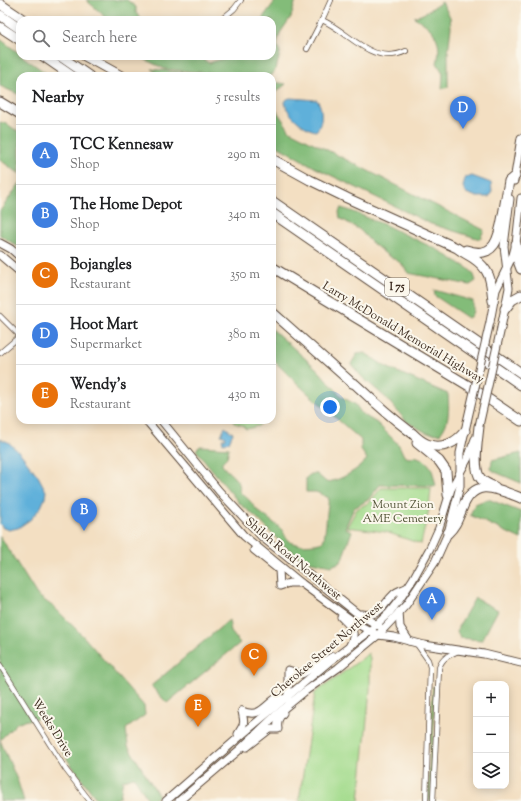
<!DOCTYPE html>
<meta charset="utf-8">
<style>
body{margin:0;font-family:"Sorts Mill Goudy",serif;background:#f6f6f6;color:#202124}
.controls{position:absolute;right:12px;bottom:12px;display:grid;overflow:hidden;border-radius:8px;box-shadow:0 2px 10px #0003}
.controls button{width:36px;height:36px;display:grid;place-items:center;padding:0;border:0;border-bottom:1px solid #e0e0e0;background:#fff;color:#202124;font:20px sans-serif}
.you{position:absolute;left:330px;top:407px;width:14px;height:14px;margin:-10px;border:3px solid #fff;border-radius:50%;background:#1a73e8;box-shadow:0 0 0 6px #1a73e833}
.badge{display:grid;place-items:center;width:26px;height:26px;border-radius:50%;background:#db2777;color:#fff;font-size:13px;font-weight:700}
.pin{position:absolute;translate:-50% -33px;filter:drop-shadow(0 1px 2px #0008)}
.pin::after{content:'';position:absolute;top:21px;width:14px;height:12px;background:inherit;clip-path:polygon(0 0,100% 0,50% 100%)}
.list{margin:0;padding:0;list-style:none}
h2{display:flex;justify-content:space-between;align-items:center;height:52px;margin:0;padding:0 16px;font-size:17px}
h2 small{font-size:13px;font-weight:400;color:#757577}
.list li{display:grid;grid-template-columns:26px 1fr auto;gap:12px;align-items:center;box-sizing:border-box;height:60px;padding:0 16px;border-top:1px solid #e0e0e0}
.list b{display:block;font-size:15px;white-space:nowrap}
.list p{margin:0;font-size:13px;white-space:nowrap;color:#757577}
.list em{font-size:13px;font-style:normal;color:#757577}
.icon{flex:none;width:22px;height:22px;fill:none;stroke:currentColor;stroke-width:2;stroke-linecap:round;stroke-linejoin:round}
.map{position:relative;flex:none;width:521px;height:801px;overflow:hidden}
.search{position:absolute;background:#fff;box-shadow:0 2px 10px #0003;left:16px;top:16px;width:260px;height:44px;display:flex;align-items:center;gap:10px;box-sizing:border-box;padding:0 14px;border-radius:12px;color:#757577;font-size:15px}
.panel{position:absolute;background:#fff;box-shadow:0 2px 10px #0003;left:16px;top:72px;width:260px;height:352px;border-radius:12px}
.map>svg:first-child{display:block}
.green{fill:#a4dc8e;stroke:#708356}
.forest{fill:#83bc79;stroke:#5f734c}
.water{fill:#5fb0da;stroke:#4d6d7c}
.lines{fill:none;stroke-linecap:round;stroke-linejoin:round}
.street-casing{stroke:#574537;stroke-width:6}
.secondary-casing{stroke:#574537;stroke-width:9}
.highway-casing{stroke:#574537;stroke-width:11}
.street{stroke:#fff;stroke-width:4.5}
.secondary{stroke:#fff;stroke-width:7}
.highway{stroke:#fff;stroke-width:9}
.secondary-bridge-casing{stroke:#574537;stroke-width:9;stroke-linecap:butt}
.secondary-bridge{stroke:#fff;stroke-width:7}
.labels{text-anchor:middle;dominant-baseline:central;stroke-width:4;stroke-linejoin:round;paint-order:stroke}
.shield{fill:#fbf7ec;stroke:#75685c;stroke-width:1}
.shield-label{font-size:11px;font-weight:bold;fill:#3b2a1e}
.street-label{font-size:12px;fill:#3b2a1e;stroke:#fbf7ec}
.park-label{font-size:12px;fill:#55563a;stroke:#fbf7ec}
</style>
<div class="map">
<svg width="521" height="801" viewBox="0 0 521 801">
<rect width="100%" height="100%" fill="#fbf7ec"/>
<filter id="ink" filterUnits="userSpaceOnUse"><feTurbulence type="fractalNoise" baseFrequency=".025" numOctaves="2"/><feDisplacementMap in="SourceGraphic" scale="8" xChannelSelector="R" yChannelSelector="G"/><feConvolveMatrix kernelMatrix="1 2 1 2 8 2 1 2 1" color-interpolation-filters="sRGB"/></filter>
<filter id="wash" filterUnits="userSpaceOnUse"><feTurbulence type="fractalNoise" baseFrequency=".012" numOctaves="4" result="noise"/><feDisplacementMap in="SourceGraphic" scale="16" xChannelSelector="R" yChannelSelector="G"/><feGaussianBlur stdDeviation="0.9" result="paint"/><feColorMatrix in="noise" values="0 0 0 0 0 0 0 0 0 0 0 0 0 0 0 0 0 1.4 0 .05"/><feComposite in="paint" operator="in"/></filter>
<g filter="url(#wash)">
<rect width="100%" height="100%" fill="#f3dfc2"/>
<g class="green">
<path d="M233,420H265L258,426L246,429L242,425L234,423Z"/>
<path d="M381,488H431L429,509L421,544L386,532L347,527L357,509L370,502Z"/>
<path d="M368,653L370,658V689L359,801H299L315,693L363,658Z"/>
<path d="M433,686L435,688L431,801H428Z"/>
</g>
<g class="forest">
<path d="M86,0H127L136,7V13L142,20H109Z"/>
<path d="M276,0H296L291,17L280,33L277,44L280,53L276,69L271,75L272,76L220,74L165,69L146,60L141,56H198L209,63L231,56H272V20H261Z"/>
<path d="M442,2L450,17L451,27L448,53V87L442,89L443,73L437,63C443,39 433,28 414,17L423,14Z"/>
<path d="M0,39L20,54V56H22L50,76H20V95L0,86Z"/>
<path d="M151,69L214,76H161Z"/>
<path d="M272,82L286,84L272,95Z"/>
<path d="M272,104L290,131L484,230L480,239L431,224L316,168L272,143Z"/>
<path d="M0,122L7,124L20,133V174L0,160Z"/>
<path d="M20,183V248L0,235V211Z"/>
<path d="M341,208L351,211L385,225L438,250L469,269L474,275L476,281L470,285L408,273L401,263L387,255L371,242L360,230L340,218L339,212Z"/>
<path d="M434,290L473,301V311L471,316L468,318L435,296Z"/>
<path d="M272,329L317,369L342,397L355,404L362,414L377,423L399,445L404,456L409,458L415,456C432,462 432,469 436,486L380,485L368,500L354,508L345,528L352,531L341,562L331,566L307,561L283,545L256,517L240,504L196,450L200,446L229,448L227,457L222,462V465C226,471 233,475 237,481C241,485 239,488 240,492C242,495 245,496 247,498C251,501 253,506 257,510C265,517 274,522 281,529C285,533 285,539 290,542C297,546 315,545 323,542C327,527 326,513 329,498L316,492H306V478L311,474H317L326,482C338,482 360,469 367,459L361,450V440L302,388L272,359Z"/>
<path d="M365,353L386,367L448,394C449,408 450,423 440,434L427,433L407,422L385,397L362,377L351,364L357,354Z"/>
<path d="M521,453V483L495,472L491,469L492,460Z"/>
<path d="M488,499L521,512V539L470,515L475,504Z"/>
<path d="M0,536L37,595L55,608L83,636L144,706L145,715L126,729L128,746L159,796L152,801H149L134,777L123,780L120,797L112,801H98L69,762L43,717L18,722L0,740Z"/>
<path d="M475,598L498,610L482,640L460,638L457,632L458,627Z"/>
<path d="M229,620L231,632L240,643L167,703L151,686Z"/>
<path d="M0,740L18,782L24,801H0Z"/>
</g>
<g class="water">
<path d="M290,98L317,100C323,107 323,125 316,131C304,129 286,114 285,102L287,99Z"/>
<path d="M472,176L491,183L492,191L489,197H477L466,193L463,187L465,178Z"/>
<path d="M225,427L233,433L229,442L223,443L222,439H225L226,437L221,435Z"/>
<path d="M0,439L8,442L21,454L38,476L46,491L45,498L41,507L31,519L18,528L9,530L3,528L0,524Z"/>
</g>
</g>
<g filter="url(#ink)">
<g class="lines">
<g class="street-casing">
<g id="street">
<path d="M221,20L234,9L241,0"/>
<path d="M322,20C350,32 372,67 406,51"/>
<path d="M307,49L322,20L331,0"/>
<path d="M0,316L20,336"/>
<path d="M0,353L20,336"/>
<path d="M416,643L428,660L430,667L426,801"/>
<path d="M0,665L66,770L90,801"/>
<path d="M433,801L439,668C442,658 449,655 458,651"/>
</g>
</g>
<g class="secondary-casing">
<g id="secondary">
<path d="M514,181L521,138"/>
<path d="M0,243L11,249L20,257"/>
<path d="M0,255L20,272"/>
<path d="M490,322L496,290L513,255L516,244L521,198"/>
<path d="M501,328L509,288L504,246L510,199"/>
<path d="M146,420L244,536L301,583L357,624L378,635L394,637L424,645L484,654L521,663"/>
<path d="M161,420L219,491L262,537L358,614L379,626"/>
<path d="M254,550L279,570L280,586L289,583H301"/>
<path d="M399,612L400,627L409,641"/>
<path d="M361,614C382,617 382,605 394,594C397,591 402,590 406,588"/>
<path d="M341,617C350,626 358,631 350,645"/>
<path d="M288,697V670L302,674L333,656"/>
<path d="M242,711C259,718 264,707 276,698L286,699"/>
<path d="M238,734C244,723 245,726 242,711"/>
<path d="M247,747L270,729H278C277,722 278,718 283,713"/>
<path d="M166,801L245,732L330,661L365,635L389,613L400,599L413,579L430,548L439,528L451,489L468,458L475,439"/>
<path d="M179,801L238,751L276,715L304,692L338,668L378,635L406,605L435,562L448,533L460,486V453L467,422"/>
</g>
</g>
<g class="highway-casing">
<g id="highway">
<path d="M0,4L24,20"/>
<path d="M0,15L20,29"/>
<path d="M0,27L20,40"/>
<path d="M43,56L72,76"/>
<path d="M60,56L89,76"/>
<path d="M85,56L121,76"/>
<path d="M0,102L20,114"/>
<path d="M272,159L310,180L347,198L457,248C462,252 467,254 473,258C491,270 491,281 493,301"/>
<path d="M272,201L521,373"/>
<path d="M272,213L521,385"/>
<path d="M516,244L518,261L521,269"/>
<path d="M466,250C495,260 499,238 503,215C505,204 507,192 509,181L515,176"/>
<path d="M272,267L469,386L521,421"/>
<path d="M505,309L512,300L521,295"/>
<path d="M272,312L352,383L355,384C373,401 392,418 412,433C416,437 421,442 427,444C442,450 456,443 465,431"/>
<path d="M479,426C478,439 472,469 481,479C485,483 490,485 495,487"/>
<path d="M417,443L439,461L446,471L448,495"/>
<path d="M448,533C456,526 458,518 462,509C474,477 495,488 521,498"/>
</g>
</g>
<use href="#street" class="street"/>
<use href="#secondary" class="secondary"/>
<use href="#highway" class="highway"/>
<g class="secondary-bridge-casing">
<g id="secondary-bridge">
<path d="M467,422L490,322"/>
<path d="M479,426L501,328"/>
</g>
</g>
<use href="#secondary-bridge" class="secondary-bridge"/>
</g>
</g>
<g class="labels">
<rect class="shield" x="385" y="278" width="24" height="18" rx="3"/>
<g class="shield-label">
<text x="397" y="287">I 75</text>
</g>
<g class="street-label">
<text transform="translate(403 333) rotate(31)">Larry McDonald Memorial Highway</text>
<text transform="translate(293 559) rotate(40)">Shiloh Road Northwest</text>
<text transform="translate(327 650) rotate(-40)">Cherokee Street Northwest</text>
<text transform="translate(52 728) rotate(58)">Weeks Drive</text>
</g>
<g class="park-label">
<text x="403" y="505">Mount Zion<tspan x="403" dy="14">AME Cemetery</tspan></text>
</g>
</g>
</svg>
<div class="controls">
<button>+</button>
<button>−</button>
<button><svg class="icon" aria-label="layers" viewBox="0 0 24 24"><path d="M12 4l9 5-9 5-9-5zM3 14l9 5 9-5"/></svg></button>
</div>
<div class="you"></div>
<div class="pin badge" style="left:432px;top:620px;background:#3f7fe0">A</div>
<div class="pin badge" style="left:84px;top:531px;background:#3f7fe0">B</div>
<div class="pin badge" style="left:254px;top:676px;background:#e8710a">C</div>
<div class="pin badge" style="left:463px;top:129px;background:#3f7fe0">D</div>
<div class="pin badge" style="left:198px;top:727px;background:#e8710a">E</div>
<div class="search"><svg class="icon" aria-label="search" viewBox="0 0 24 24"><circle cx="10" cy="10" r="6"/><path d="M15 15l6 6"/></svg>Search here</div>
<section class="panel">
<h2>Nearby<small>5 results</small></h2>
<ul class="list">
<li><span class="badge" style="background:#3f7fe0">A</span><div><b>TCC Kennesaw</b><p>Shop</p></div><em>290 m</em></li>
<li><span class="badge" style="background:#3f7fe0">B</span><div><b>The Home Depot</b><p>Shop</p></div><em>340 m</em></li>
<li><span class="badge" style="background:#e8710a">C</span><div><b>Bojangles</b><p>Restaurant</p></div><em>350 m</em></li>
<li><span class="badge" style="background:#3f7fe0">D</span><div><b>Hoot Mart</b><p>Supermarket</p></div><em>380 m</em></li>
<li><span class="badge" style="background:#e8710a">E</span><div><b>Wendy's</b><p>Restaurant</p></div><em>430 m</em></li>
</ul>
</section>
</div>
